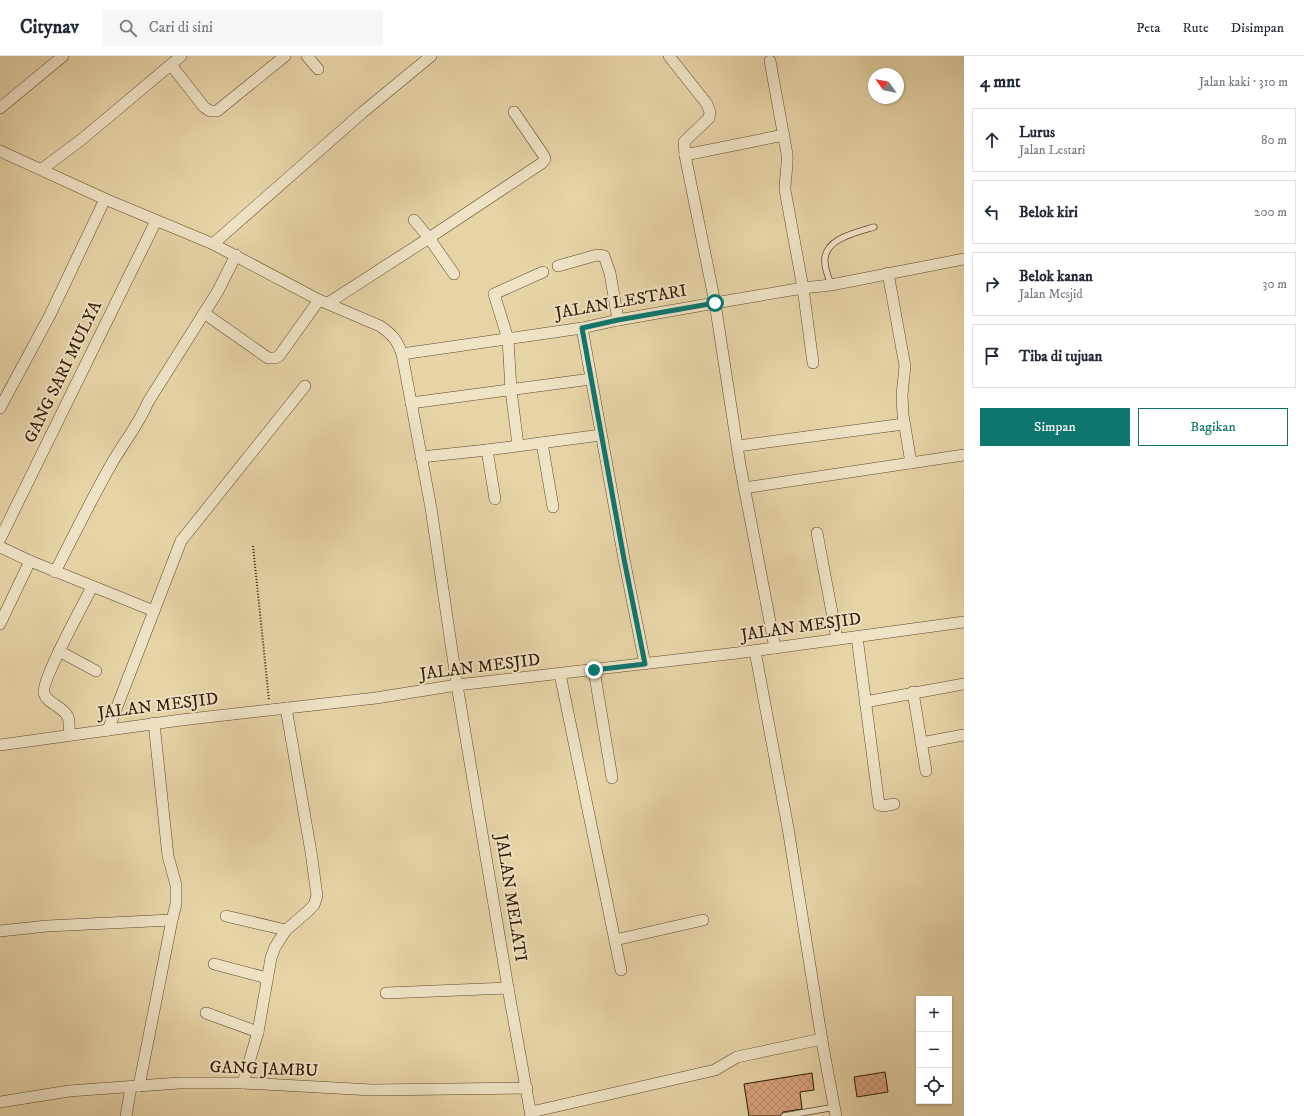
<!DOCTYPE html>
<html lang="id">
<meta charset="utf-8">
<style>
body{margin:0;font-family:"IM FELL DW Pica",serif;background:#f6f6f7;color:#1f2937}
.controls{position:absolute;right:12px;bottom:12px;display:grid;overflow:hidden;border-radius:0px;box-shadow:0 1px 3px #0004}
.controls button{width:36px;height:36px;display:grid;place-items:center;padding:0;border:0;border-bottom:1px solid #e0e1e3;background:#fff;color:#1f2937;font:20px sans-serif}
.compass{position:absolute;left:868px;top:12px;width:36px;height:36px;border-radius:50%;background:#fff;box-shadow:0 1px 3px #0004;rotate:303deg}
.stop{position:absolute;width:12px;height:12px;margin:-9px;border:3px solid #0f766e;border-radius:50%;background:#fff}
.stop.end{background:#0f766e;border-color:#fff;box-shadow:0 1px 4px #0008}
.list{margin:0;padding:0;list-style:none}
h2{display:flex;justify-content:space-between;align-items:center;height:52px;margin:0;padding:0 16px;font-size:17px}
h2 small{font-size:13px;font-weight:400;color:#747a83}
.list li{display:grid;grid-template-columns:26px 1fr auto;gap:12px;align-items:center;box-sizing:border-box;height:64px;margin:0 8px 8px;padding:0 8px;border:1px solid #e0e1e3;border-radius:0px}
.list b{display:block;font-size:15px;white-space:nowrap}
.list p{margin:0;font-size:13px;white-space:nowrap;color:#747a83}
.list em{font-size:13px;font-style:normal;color:#747a83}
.actions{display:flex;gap:8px;padding:12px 16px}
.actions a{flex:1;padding:9px 0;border:1px solid #0f766e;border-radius:0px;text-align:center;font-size:14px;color:#0f766e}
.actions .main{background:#0f766e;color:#fff}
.icon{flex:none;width:22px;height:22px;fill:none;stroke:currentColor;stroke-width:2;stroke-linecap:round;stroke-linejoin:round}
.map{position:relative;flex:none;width:964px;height:1060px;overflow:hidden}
header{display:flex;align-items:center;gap:24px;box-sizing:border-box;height:56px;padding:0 20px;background:#fff;border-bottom:1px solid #e0e1e3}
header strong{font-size:19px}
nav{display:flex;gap:22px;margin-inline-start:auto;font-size:14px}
.search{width:280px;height:36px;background:#f6f6f7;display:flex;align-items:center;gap:10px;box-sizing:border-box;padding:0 14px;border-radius:0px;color:#747a83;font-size:15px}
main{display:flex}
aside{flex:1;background:#fff}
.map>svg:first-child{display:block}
.building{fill:url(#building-cross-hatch);stroke:#301800}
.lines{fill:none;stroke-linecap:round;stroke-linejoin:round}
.service-casing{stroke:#5e472a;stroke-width:7}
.minor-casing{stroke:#5e472a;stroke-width:12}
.path{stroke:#301800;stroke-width:2;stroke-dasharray:1 2;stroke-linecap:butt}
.service{stroke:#efe3c6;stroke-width:5.5}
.minor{stroke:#efe3c6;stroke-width:11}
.route{stroke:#0f766e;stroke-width:5}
.labels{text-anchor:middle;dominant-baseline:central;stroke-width:4;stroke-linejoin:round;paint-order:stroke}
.street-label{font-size:17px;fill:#301800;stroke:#efe3c6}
</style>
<header>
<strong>Citynav</strong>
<div class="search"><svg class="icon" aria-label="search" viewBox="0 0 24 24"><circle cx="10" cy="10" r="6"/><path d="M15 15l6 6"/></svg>Cari di sini</div>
<nav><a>Peta</a><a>Rute</a><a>Disimpan</a></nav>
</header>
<main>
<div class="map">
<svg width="964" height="1060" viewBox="0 0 964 1060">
<defs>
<pattern id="building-cross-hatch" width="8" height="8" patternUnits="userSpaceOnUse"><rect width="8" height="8" fill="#d9a480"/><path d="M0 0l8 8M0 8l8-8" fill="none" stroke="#bb8c6d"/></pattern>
</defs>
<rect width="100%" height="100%" fill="#e6d4a7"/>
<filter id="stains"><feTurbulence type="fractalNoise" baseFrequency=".005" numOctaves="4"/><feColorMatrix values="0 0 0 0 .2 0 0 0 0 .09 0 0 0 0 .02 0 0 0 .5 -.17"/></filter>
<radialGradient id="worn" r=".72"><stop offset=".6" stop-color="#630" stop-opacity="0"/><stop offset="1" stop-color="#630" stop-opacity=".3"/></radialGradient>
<g class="building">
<path d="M885,1016L888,1036L857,1041L854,1021Z"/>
<path d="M812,1017L814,1034L800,1036L802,1053L783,1056L780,1060H749L744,1028Z"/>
</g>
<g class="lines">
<g class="service-casing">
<g id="service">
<path d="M831,229C829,222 825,214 825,207C822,183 857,176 874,171"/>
<path d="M784,1060L835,1051"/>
</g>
</g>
<g class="minor-casing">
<g id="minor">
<path d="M307,0L318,13"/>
<path d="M669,0L707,48L710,56L709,62L684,86L685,99L715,247L740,409L775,592"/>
<path d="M770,5L787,98C788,111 785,121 785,134L803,232L813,307"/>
<path d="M171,9L204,51L210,55H217L285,0"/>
<path d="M0,52L63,0"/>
<path d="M0,95L105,143L213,188L319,244L380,270C393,279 397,284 402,298L431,452L457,629L508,932L531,1060"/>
<path d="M685,99L784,79"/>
<path d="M42,113L81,84L181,0"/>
<path d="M213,188L363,56L431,0"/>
<path d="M558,210L597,199L604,200L610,217L618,264"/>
<path d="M888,217L905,310L902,339L903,359L911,407"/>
<path d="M454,218L429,182L542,107L545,103L544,100L514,56"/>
<path d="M328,247L429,182L414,164"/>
<path d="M204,257L268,302H275L279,300L319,244"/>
<path d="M582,272L624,503L645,608"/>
<path d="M402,298L582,272L618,264L715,247L803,232L831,229L964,203"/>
<path d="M411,347L591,323"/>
<path d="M0,352L50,259L105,143"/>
<path d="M542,387L553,451"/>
<path d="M518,389L511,334L508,283L494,238L543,216"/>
<path d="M738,390L904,368"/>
<path d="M487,394L495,443"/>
<path d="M421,401L487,394L601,379"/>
<path d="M744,432L964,399"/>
<path d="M817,477L837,583"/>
<path d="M0,483L156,165"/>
<path d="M0,491L30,505L154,555"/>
<path d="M55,516C74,479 92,442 112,407C124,386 139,368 148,346L218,235L236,199"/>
<path d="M0,568L30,505"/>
<path d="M857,581L879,749L883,750L894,748"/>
<path d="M59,595L96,615"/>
<path d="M755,595L788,772L823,991L836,1060"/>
<path d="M594,614L612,722"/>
<path d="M560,618L621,914"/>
<path d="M913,636L926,715"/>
<path d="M865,646L964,628"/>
<path d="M108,674L181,485L305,330"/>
<path d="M69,679C69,674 70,666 68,661C63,650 47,648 44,637C41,625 84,547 92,531"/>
<path d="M921,687L964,679"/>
<path d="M0,689L181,664L376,642L457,629L737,597L964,566"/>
<path d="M226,860L286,874"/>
<path d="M0,875L47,870L172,864"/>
<path d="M615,884L703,864"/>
<path d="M214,908L267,922"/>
<path d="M386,937L508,932"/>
<path d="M206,957L258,976"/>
<path d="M243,1027L258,976L271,902L275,891L286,874L307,856L314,849L317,840L311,796L286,652"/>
<path d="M139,1030L172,864L176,848V829L168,800L154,667"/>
<path d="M0,1046L69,1035L179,1027H243L372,1034L527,1032"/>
<path d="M531,1056L715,1014L737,1001L822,983"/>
<path d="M126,1060L131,1031"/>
</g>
</g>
<path class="path" d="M253,490L269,644"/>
<use href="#service" class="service"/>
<use href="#minor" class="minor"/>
</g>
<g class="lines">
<path class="route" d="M594,614L645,608L624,503L582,272L618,264L715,247"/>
</g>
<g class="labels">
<g class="street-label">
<text transform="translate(621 246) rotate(-10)">JALAN LESTARI</text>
<text transform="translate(63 316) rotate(-64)">GANG SARI MULYA</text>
<text transform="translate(801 571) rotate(-8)">JALAN MESJID</text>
<text transform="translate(480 611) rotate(-7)">JALAN MESJID</text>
<text transform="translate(158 650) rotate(-7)">JALAN MESJID</text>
<text transform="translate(511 842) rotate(81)">JALAN MELATI</text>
<text transform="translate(264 1013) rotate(2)">GANG JAMBU</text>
</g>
</g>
<rect width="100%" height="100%" filter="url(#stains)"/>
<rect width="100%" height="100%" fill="url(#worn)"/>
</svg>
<div class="controls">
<button>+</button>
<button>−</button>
<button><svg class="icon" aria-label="locate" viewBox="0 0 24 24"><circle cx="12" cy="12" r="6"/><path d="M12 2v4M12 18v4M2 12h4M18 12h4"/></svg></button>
</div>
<svg class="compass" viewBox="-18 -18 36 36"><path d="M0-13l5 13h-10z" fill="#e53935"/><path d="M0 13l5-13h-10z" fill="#747a83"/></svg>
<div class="stop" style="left:715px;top:247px"></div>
<div class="stop end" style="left:594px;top:614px"></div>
</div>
<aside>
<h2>4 mnt<small>Jalan kaki · 310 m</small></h2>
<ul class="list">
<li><svg class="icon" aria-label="ahead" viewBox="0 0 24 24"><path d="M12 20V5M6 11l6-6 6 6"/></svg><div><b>Lurus</b><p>Jalan Lestari</p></div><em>80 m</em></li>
<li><svg class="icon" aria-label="left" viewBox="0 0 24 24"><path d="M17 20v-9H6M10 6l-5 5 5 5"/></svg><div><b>Belok kiri</b></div><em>200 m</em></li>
<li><svg class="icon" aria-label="right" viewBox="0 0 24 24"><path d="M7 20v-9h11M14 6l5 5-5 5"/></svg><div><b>Belok kanan</b><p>Jalan Mesjid</p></div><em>30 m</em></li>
<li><svg class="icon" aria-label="arrive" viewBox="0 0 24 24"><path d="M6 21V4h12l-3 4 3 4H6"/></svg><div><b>Tiba di tujuan</b></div></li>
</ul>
<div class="actions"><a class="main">Simpan</a><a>Bagikan</a></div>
</aside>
</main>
